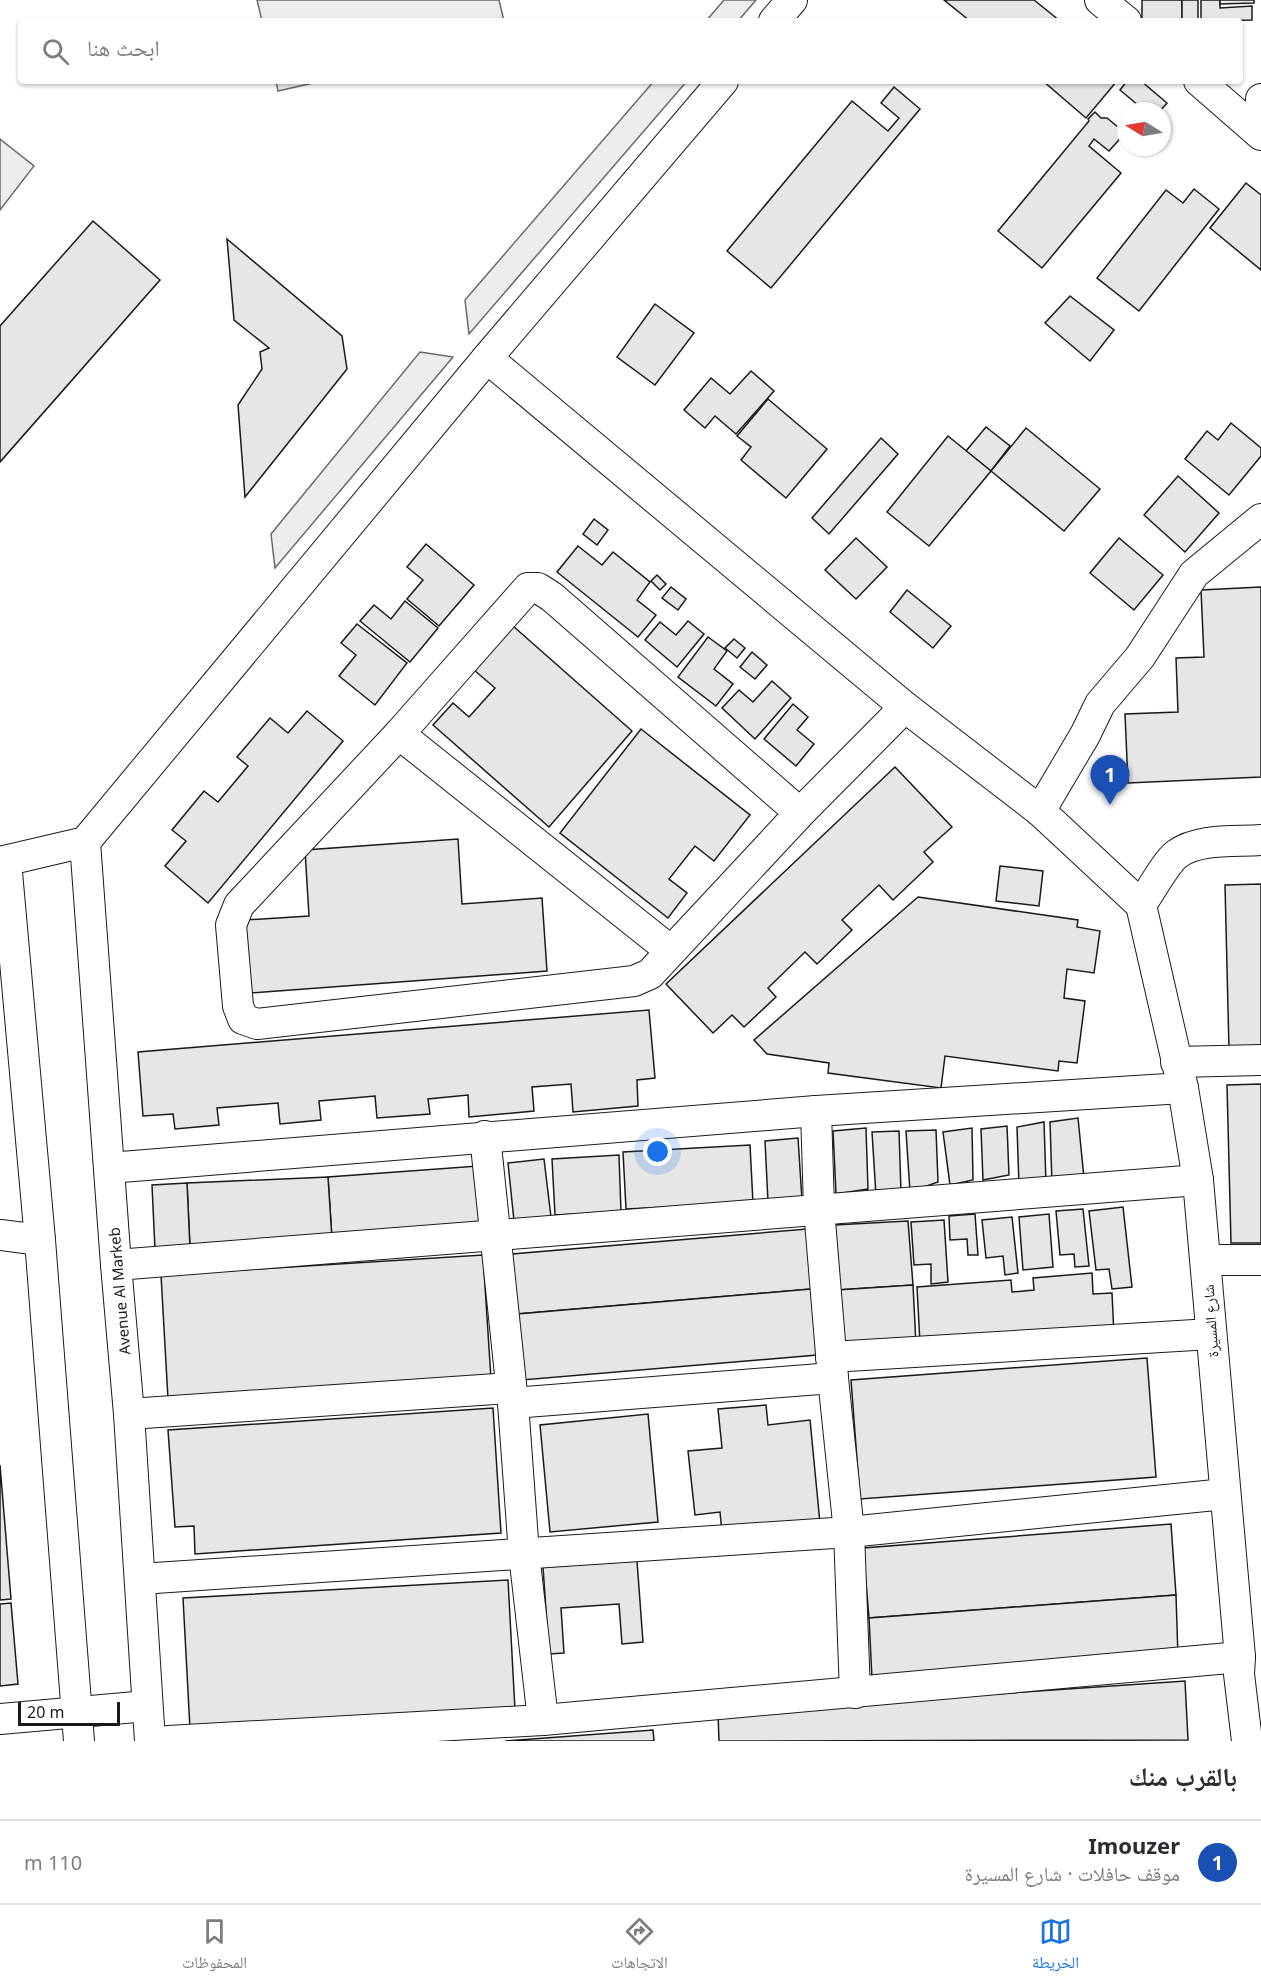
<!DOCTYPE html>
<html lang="ar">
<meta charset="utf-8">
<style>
body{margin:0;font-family:"Noto Sans","Noto Naskh Arabic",sans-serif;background:#f2f2f3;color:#2b2b33;direction:rtl}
.compass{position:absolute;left:1117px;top:102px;width:54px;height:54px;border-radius:50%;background:#fff;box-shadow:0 2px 4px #0004;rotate:281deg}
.scale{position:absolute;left:18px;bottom:15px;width:102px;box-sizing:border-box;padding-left:6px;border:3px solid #1a1a1a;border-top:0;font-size:16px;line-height:21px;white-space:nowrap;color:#1a1a1a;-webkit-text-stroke:4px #fff;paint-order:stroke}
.you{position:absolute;left:658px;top:1152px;width:21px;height:21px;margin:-15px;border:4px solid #fff;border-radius:50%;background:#1a73e8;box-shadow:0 0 0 9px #1a73e833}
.badge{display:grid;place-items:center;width:39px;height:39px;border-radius:50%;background:#1a73e8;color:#fff;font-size:20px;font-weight:700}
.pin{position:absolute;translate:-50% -50px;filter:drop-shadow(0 2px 3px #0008)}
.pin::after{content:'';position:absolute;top:32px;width:21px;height:18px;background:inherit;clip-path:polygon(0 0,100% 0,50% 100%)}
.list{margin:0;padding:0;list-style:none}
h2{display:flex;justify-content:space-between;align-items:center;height:78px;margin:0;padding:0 24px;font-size:26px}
h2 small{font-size:20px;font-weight:400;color:#7c7c81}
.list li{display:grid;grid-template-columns:39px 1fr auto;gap:18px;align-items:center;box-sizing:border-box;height:84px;padding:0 24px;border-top:2px solid #e1e1e2}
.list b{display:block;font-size:22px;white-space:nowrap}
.list p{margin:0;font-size:20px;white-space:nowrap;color:#7c7c81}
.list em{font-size:20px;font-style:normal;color:#7c7c81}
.icon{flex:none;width:33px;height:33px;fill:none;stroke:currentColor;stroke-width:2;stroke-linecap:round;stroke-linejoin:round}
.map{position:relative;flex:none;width:1261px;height:1741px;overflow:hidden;direction:ltr}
.search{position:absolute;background:#fff;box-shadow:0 2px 4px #0004;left:18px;right:18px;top:18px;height:66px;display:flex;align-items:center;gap:15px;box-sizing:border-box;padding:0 21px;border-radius:6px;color:#7c7c81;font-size:22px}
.sheet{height:162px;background:#fff}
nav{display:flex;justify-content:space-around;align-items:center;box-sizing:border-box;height:84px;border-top:2px solid #e1e1e2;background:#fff;font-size:16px;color:#7c7c81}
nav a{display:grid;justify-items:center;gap:3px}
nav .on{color:#1a73e8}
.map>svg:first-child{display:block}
.built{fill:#ededed;stroke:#6a6a6a;stroke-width:1.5}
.building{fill:#e6e6e6;stroke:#1a1a1a;stroke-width:1.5}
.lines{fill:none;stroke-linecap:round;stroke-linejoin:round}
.street-casing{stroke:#1a1a1a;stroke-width:32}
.street{stroke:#fff;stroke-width:30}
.labels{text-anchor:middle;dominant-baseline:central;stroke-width:4.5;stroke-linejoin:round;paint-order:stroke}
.street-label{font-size:15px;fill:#1a1a1a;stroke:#fff}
</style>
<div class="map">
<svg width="1261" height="1741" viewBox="0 0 1261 1741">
<rect width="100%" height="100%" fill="#fff"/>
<g class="built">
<path d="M257,0H499L504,21H262Z"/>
<path d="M724,0H756L738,21H706Z"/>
<path d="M276,81H322L278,91Z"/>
<path d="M654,81H687L469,334L465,300Z"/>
<path d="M0,139L34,166L0,210Z"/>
<path d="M420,352L453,357L275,568L271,534Z"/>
</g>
<g class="building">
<path d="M944,0H1034L1060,21H970Z"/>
<rect x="1142" y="0" width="40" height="21"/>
<rect x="1182" y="0" width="16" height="21"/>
<path d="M1201,0H1220V8L1252,6V20L1201,21Z"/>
<path d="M1220,0H1254V3L1220,4Z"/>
<path d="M1043,81H1117L1086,118Z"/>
<path d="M1127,81H1141L1167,103L1160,111H1145L1120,90Z"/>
<path d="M894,87L920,109L771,288L727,251L852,101L888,131L899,118L881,103Z"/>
<path d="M1095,112L1101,118H1107L1125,133L1109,151L1094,139L1089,146L1121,173L1042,268L998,231L1089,121L1088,119Z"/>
<path d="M1246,183L1261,195V270L1210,228Z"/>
<path d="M1194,189L1219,209L1139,311L1097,278L1166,190L1183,203Z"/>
<path d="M93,221L160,280L0,462V326Z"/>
<path d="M227,239L342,336L347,369L245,497L238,405L262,369L260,352L269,348L234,320Z"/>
<path d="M1070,296L1114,330L1090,361L1045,323Z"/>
<path d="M655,304L694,333L655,385L617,357Z"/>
<path d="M751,371L774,391L736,434L715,416L705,428L684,410L711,378L730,394Z"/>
<path d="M768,399L827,449L786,498L741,460L751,447L737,436Z"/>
<path d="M1231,423L1261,448V456L1229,495L1185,459L1207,431L1218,440Z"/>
<path d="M986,427L1010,446L991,471L966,451Z"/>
<path d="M1026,428L1100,489L1064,531L991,471Z"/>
<path d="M948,436L991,471L929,546L887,512Z"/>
<path d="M881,438L898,454L829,534L812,518Z"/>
<path d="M1178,476L1219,513L1185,552L1144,515Z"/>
<path d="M594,519L608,530L597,545L583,534Z"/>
<path d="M856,538L887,567L856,599L825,570Z"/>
<path d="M1119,538L1163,575L1134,610L1090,573Z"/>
<path d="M426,544L474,585L439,626L407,599L423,580L407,567Z"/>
<path d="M578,546L602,565L613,552L650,582L637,600L656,615L638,637L557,572Z"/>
<path d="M657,575L666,584L660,590L651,581Z"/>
<path d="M671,587L686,599L678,610L662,598Z"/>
<path d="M1261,587V777L1128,783L1125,714L1178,712L1176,658L1204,657L1201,590Z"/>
<path d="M907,590L951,626L933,648L890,612Z"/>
<path d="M405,601L438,628L410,662L360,621L374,605L391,619Z"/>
<path d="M688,621L704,634L677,667L645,640L660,622L676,635Z"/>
<path d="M357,624L407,663L375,705L339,676L356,655L341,643Z"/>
<path d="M513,626L632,731L549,827L433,725L453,703L469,717L495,688L474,670Z"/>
<path d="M708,637L727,651L714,669L733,684L716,706L678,677Z"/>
<path d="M734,639L745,648L737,658L725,648Z"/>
<path d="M752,652L767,665L755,679L740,667Z"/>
<path d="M772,681L791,698L755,739L722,708L739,690L753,702Z"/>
<path d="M793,704L808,717L797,730L814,744L796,766L764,739Z"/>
<path d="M307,711L343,741L208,903L165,866L186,841L172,830L204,791L218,802L248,766L237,757L270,718L288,733Z"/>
<path d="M641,729L750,815L714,861L695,846L669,879L687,893L668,918L560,833Z"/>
<path d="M895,767L952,827L924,852L933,862L893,900L879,885L842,920L852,930L817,964L805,952L768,988L776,997L744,1027L732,1015L713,1033L666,984Z"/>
<path d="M458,839L462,904L542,898L547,971L249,993L244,920L309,916L305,850Z"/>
<path d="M1000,866L1043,871L1039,906L996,901Z"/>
<path d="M1261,884V1049L1229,1050L1225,885Z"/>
<path d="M918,897L1078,920L1077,927L1100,931L1094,973L1067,969L1064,998L1085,1001L1077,1063L1059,1061L1058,1071L945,1056L941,1088L828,1073L829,1063L767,1054L754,1040Z"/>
<path d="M649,1010L655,1078L637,1080L638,1106L573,1112L571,1084L532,1087L534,1111L469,1117L468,1095L428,1099L430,1114L377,1118L375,1096L319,1101L321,1120L280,1124L278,1103L217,1108L219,1125L175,1129L173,1114L143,1116L138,1052Z"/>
<path d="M1261,1084V1243H1231L1227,1085Z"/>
<path d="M1078,1118L1084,1178L1052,1184L1050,1122Z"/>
<path d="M1044,1122L1046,1183L1019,1186L1017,1127Z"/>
<path d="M1007,1126L1009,1175L983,1180L981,1129Z"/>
<path d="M866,1128L868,1189L836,1194L833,1131Z"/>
<path d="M972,1128L973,1180L950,1185L943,1132Z"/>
<path d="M936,1130L938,1182L910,1192L906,1131Z"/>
<path d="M899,1131L901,1192L876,1196L872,1132Z"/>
<path d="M798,1138L802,1200L768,1202L765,1141Z"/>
<path d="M750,1145L753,1203L626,1209L623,1152Z"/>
<path d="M619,1155L621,1212L555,1215L552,1159Z"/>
<path d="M544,1159L551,1217L514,1221L508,1163Z"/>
<path d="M478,1166L481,1230L332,1239L328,1177Z"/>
<path d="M328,1177L332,1239L190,1248L187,1183Z"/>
<path d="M187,1183L190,1248L155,1250L152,1185Z"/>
<path d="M1123,1207L1132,1287L1112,1289L1109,1269L1096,1270L1089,1211Z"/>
<path d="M1083,1209L1089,1266L1075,1267L1074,1254L1060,1255L1056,1211Z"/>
<path d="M975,1214L978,1255H968L967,1239L950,1240L949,1216Z"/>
<path d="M1049,1214L1053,1267L1023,1270L1019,1217Z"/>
<path d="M1012,1217L1018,1273L1005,1275L1003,1256L986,1258L982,1220Z"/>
<path d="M944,1220L948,1282L931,1284V1264L914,1265L911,1222Z"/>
<path d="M908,1221L913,1285L837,1290L834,1225Z"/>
<path d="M807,1229L811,1289L517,1314L512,1254Z"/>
<path d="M483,1255L491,1379L168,1399L161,1275Z"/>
<path d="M1092,1273L1093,1294L1112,1293L1114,1335L920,1344L917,1287L1011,1280L1012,1292L1034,1290L1033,1278Z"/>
<path d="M913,1285L916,1345L841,1350L837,1290Z"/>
<path d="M811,1289L817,1355L522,1380L517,1314Z"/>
<path d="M1147,1358L1156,1477L860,1499L851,1380Z"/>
<path d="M766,1405L768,1425L810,1420L820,1523L722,1533L720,1512L695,1515L688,1451L722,1448L718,1409Z"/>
<path d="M493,1408L501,1533L195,1554L194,1526L175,1527L168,1430Z"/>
<path d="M648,1414L658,1522L550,1532L540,1425Z"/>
<path d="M0,1465L11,1599L0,1600Z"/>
<path d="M1171,1524L1176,1595L869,1618L863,1548Z"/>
<path d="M637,1561L643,1642L622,1644L619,1604L561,1608L564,1653L549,1654L543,1567Z"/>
<path d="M508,1580L515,1710L190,1729L183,1598Z"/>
<path d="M1176,1595L1178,1657L872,1679L869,1618Z"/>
<path d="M11,1603L18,1684L0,1686V1604Z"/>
<path d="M1185,1681L1188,1740L719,1741L718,1713Z"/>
<path d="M653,1730L654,1741H505Z"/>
</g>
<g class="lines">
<g class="street-casing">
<g id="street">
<path d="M1100,0L1126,21"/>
<path d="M774,21L792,0"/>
<path d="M1199,81L1261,135"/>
<path d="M1259,133L1261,99"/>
<path d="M487,358L905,707L1040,811L1141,905"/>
<path d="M399,734L671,951"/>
<path d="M1040,811L1085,735L1100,704L1140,657L1194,574L1261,519"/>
<path d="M800,813L552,597L538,588H528L399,734L239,905L231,925L238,1006L243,1019L257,1024L634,981L650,974L800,813L905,707"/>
<path d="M85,842L116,1265L129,1414L150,1741"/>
<path d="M6,861L40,1240L79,1741"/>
<path d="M0,862L85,842L487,358L723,81"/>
<path d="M1141,905L1183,1088L1198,1180L1240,1657L1239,1674L1247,1741"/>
<path d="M1141,905C1150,892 1166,862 1177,854C1198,838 1236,842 1261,840"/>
<path d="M1176,1062L1261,1060"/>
<path d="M816,1111L819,1209L833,1378L849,1532L855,1693"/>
<path d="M485,1136L513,1403L524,1554L543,1720"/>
<path d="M109,1168L816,1111L1183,1088"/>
<path d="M0,1235L40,1240"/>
<path d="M1206,1260H1261"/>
<path d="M116,1265L1198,1180"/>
<path d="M831,1357L1211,1334"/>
<path d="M513,1403L833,1378"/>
<path d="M129,1414L511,1388"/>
<path d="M140,1579L849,1532L1225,1494"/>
<path d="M0,1719L147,1706"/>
<path d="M168,1741L543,1720L1240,1657"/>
</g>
</g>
<use href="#street" class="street"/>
</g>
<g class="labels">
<g class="street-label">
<text transform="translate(119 1291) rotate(-95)">Avenue Al Markeb</text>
<text transform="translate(1210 1321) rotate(-94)">شارع المسيرة</text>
</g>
</g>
</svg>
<svg class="compass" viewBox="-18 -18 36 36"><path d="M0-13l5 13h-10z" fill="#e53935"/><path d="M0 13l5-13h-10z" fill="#7c7c81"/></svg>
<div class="scale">20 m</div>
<div class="you"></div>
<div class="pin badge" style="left:1110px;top:805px;background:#1a4fb4">1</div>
<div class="search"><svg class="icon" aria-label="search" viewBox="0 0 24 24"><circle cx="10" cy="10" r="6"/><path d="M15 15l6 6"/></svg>ابحث هنا</div>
</div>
<section class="sheet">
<h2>بالقرب منك<small></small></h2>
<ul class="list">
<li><span class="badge" style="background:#1a4fb4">1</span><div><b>Imouzer</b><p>موقف حافلات · شارع المسيرة</p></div><em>110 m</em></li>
</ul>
</section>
<nav>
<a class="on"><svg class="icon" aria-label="map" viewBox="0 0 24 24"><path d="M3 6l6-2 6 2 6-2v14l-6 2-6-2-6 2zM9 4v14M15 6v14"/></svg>الخريطة</a>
<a><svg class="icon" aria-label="directions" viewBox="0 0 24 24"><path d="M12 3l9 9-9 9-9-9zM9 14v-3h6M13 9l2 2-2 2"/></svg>الاتجاهات</a>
<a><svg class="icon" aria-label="saved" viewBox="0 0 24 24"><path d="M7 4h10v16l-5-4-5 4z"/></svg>المحفوظات</a>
</nav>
